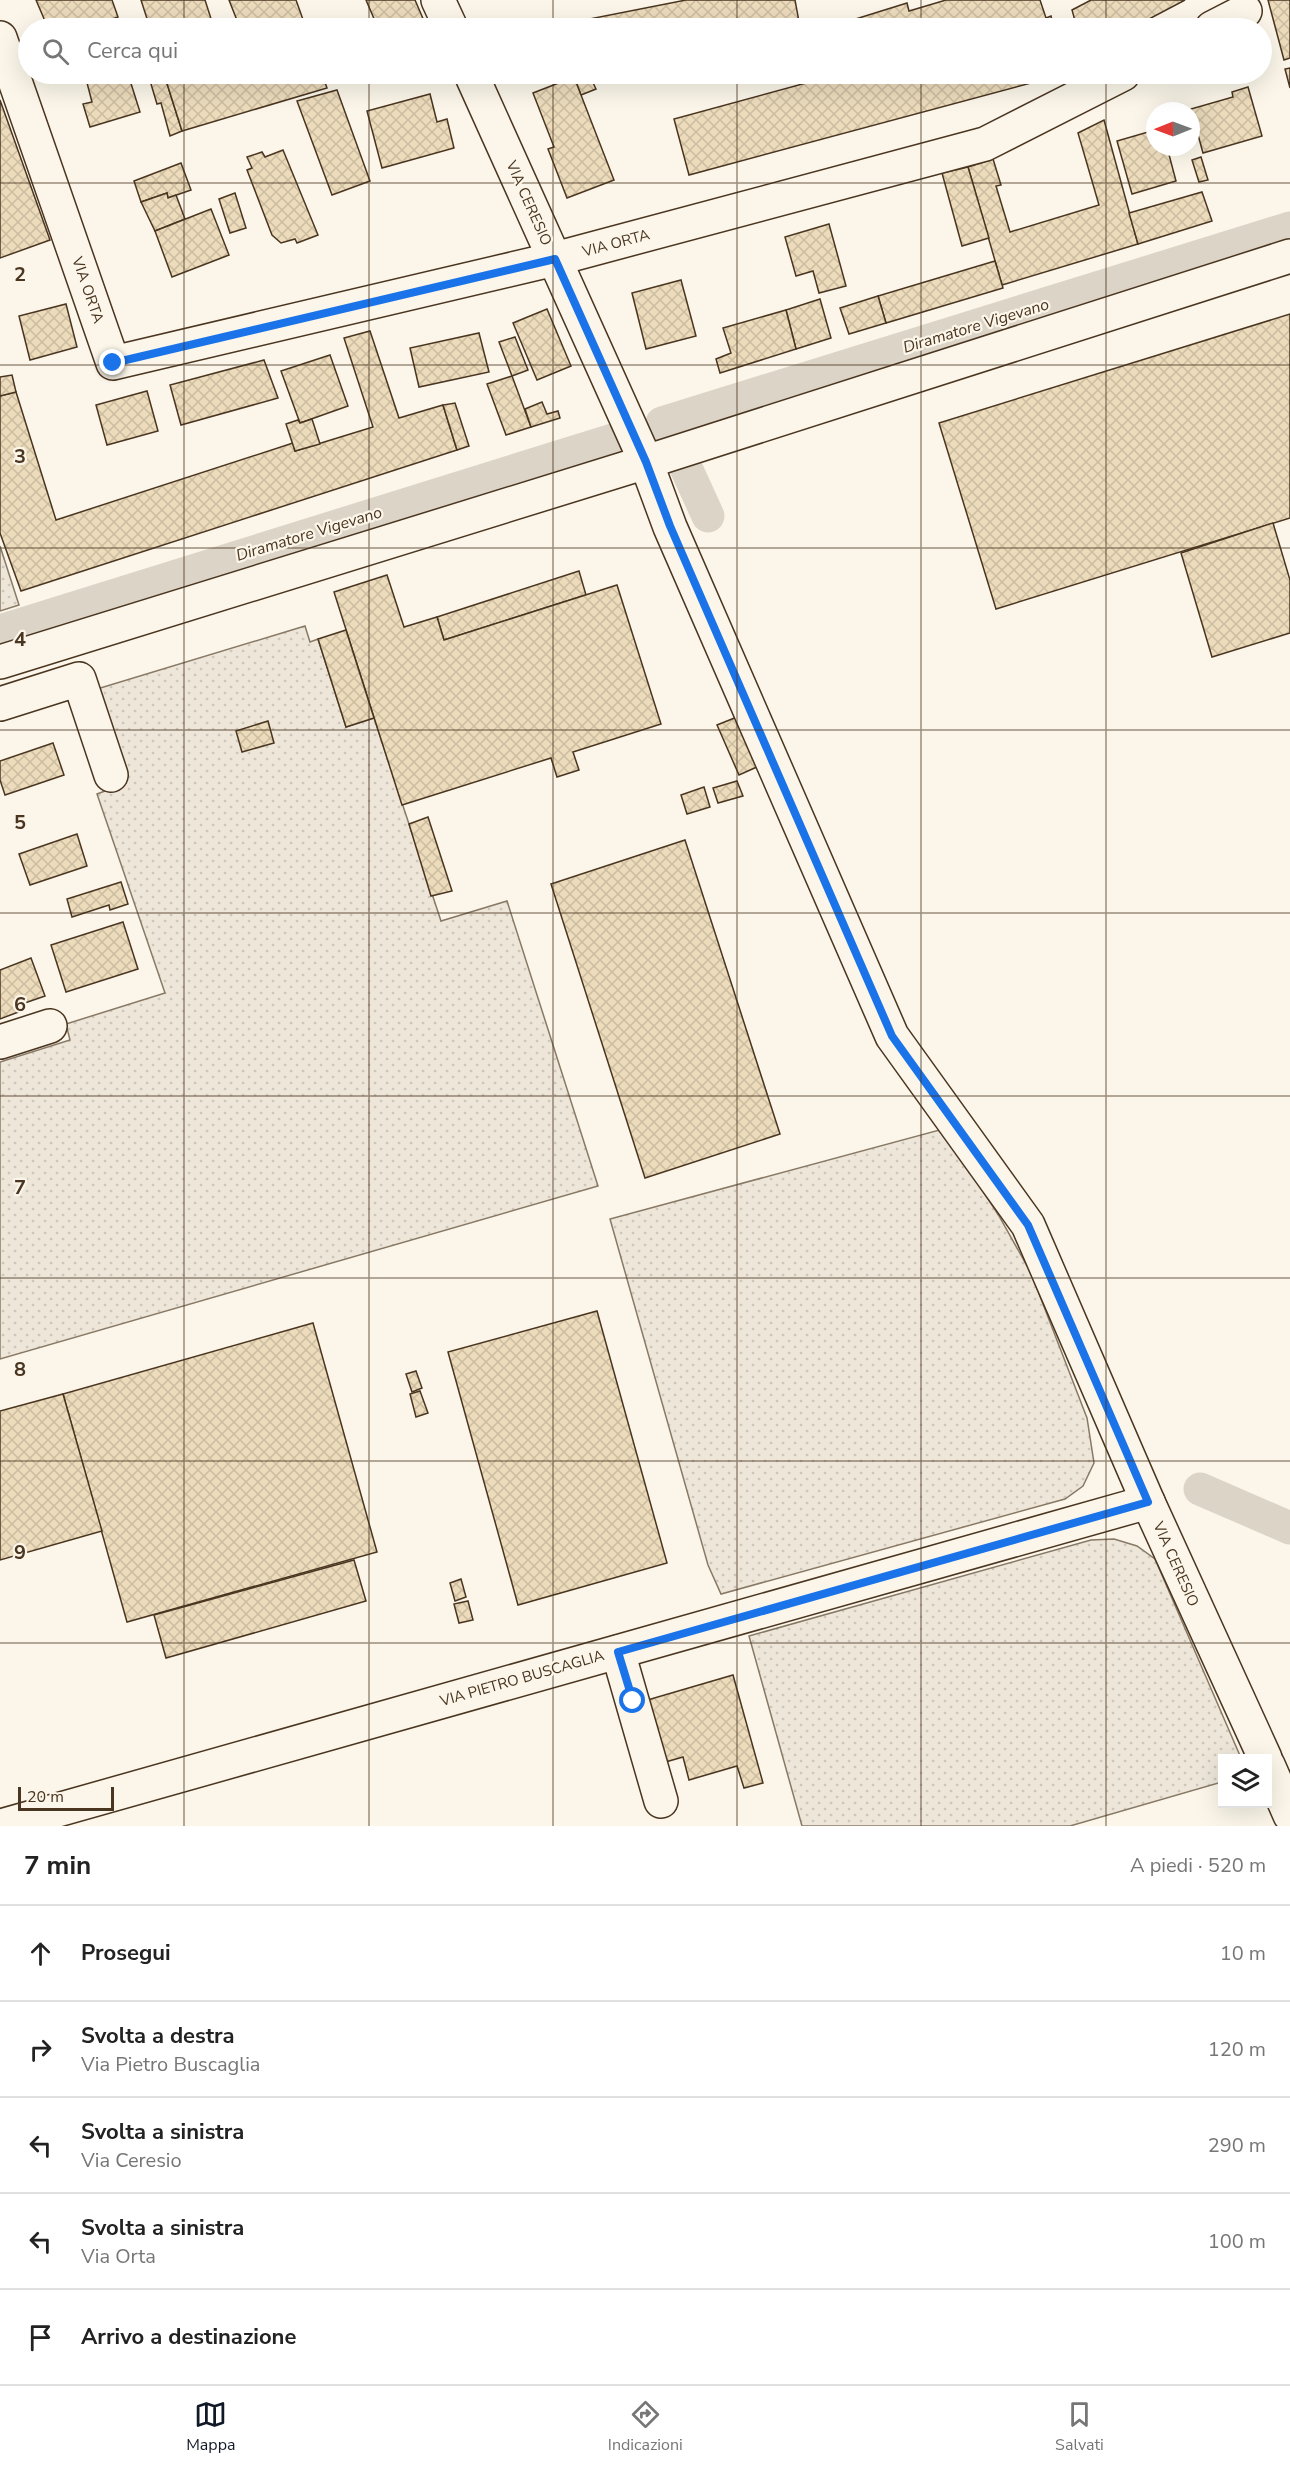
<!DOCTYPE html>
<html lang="it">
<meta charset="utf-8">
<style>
body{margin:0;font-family:"Nunito Sans",sans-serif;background:#f2f2f2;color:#222}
.controls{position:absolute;right:18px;bottom:18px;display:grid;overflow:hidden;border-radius:0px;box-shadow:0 6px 24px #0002}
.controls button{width:54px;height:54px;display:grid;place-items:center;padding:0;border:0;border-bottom:2px solid #e0e0e0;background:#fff;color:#222;font:30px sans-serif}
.compass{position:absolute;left:1146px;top:102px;width:54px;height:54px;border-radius:50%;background:#fff;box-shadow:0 6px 24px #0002;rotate:269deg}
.scale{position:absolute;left:18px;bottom:15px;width:96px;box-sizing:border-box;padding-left:6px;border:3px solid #4a3520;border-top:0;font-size:16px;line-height:21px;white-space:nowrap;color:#4a3520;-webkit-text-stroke:4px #fbf6e9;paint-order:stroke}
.stop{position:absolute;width:18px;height:18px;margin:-14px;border:4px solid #1a73e8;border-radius:50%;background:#fff}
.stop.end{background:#1a73e8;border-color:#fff;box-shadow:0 2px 6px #0008}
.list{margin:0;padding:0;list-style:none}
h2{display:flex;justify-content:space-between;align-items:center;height:78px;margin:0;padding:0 24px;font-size:26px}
h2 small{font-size:20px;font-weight:400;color:#767676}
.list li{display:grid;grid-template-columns:39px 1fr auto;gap:18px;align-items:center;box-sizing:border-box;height:96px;padding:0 24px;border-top:2px solid #e0e0e0}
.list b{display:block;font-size:22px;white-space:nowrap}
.list p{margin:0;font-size:20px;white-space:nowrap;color:#767676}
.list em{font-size:20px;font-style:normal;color:#767676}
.icon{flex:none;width:33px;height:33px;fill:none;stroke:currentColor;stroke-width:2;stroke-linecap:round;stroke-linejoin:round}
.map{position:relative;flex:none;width:1290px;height:1826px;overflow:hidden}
.search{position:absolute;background:#fff;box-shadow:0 6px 24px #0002;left:18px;right:18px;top:18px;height:66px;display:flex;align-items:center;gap:15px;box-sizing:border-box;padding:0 21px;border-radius:33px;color:#767676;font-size:22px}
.sheet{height:558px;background:#fff}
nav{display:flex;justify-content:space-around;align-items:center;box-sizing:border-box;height:84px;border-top:2px solid #e0e0e0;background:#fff;font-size:16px;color:#767676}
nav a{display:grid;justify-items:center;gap:3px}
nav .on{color:#111827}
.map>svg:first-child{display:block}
.green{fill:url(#green-dots);stroke:#887966;stroke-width:1.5}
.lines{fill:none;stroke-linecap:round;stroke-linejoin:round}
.canal{stroke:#dcd4c6;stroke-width:33}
.building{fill:url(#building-cross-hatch);stroke:#4a3520;stroke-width:1.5}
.minor-casing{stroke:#4a3520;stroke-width:36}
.minor{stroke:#fbf6e9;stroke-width:33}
.route{stroke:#1a73e8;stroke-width:8}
.grid{fill:none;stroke:#4a3520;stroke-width:1.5;stroke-opacity:0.55}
.labels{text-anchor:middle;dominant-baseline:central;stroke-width:4.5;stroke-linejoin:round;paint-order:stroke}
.street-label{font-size:15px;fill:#4a3520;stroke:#fbf6e9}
.water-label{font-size:16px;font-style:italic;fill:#4a3520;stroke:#fbf6e9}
.grid-label{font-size:20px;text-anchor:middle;font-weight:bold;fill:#4a3520;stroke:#fbf6e9;stroke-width:4.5;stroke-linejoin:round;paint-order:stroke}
</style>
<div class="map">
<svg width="1290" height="1826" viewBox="0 0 1290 1826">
<defs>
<pattern id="green-dots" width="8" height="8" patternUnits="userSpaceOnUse" patternTransform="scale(1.5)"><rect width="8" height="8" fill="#ede6d9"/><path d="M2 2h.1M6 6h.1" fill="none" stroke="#cdc6ba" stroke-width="1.8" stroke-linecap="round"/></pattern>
<pattern id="building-cross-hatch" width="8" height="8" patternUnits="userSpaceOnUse" patternTransform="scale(1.5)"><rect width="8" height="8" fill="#ecdcbc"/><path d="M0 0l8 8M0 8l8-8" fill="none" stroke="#ccbda1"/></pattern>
</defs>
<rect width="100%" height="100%" fill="#fbf6e9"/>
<g class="green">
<path d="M0,546L19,605L0,611Z"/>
<path d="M305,626L310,642L318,639L346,727L374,718L441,921L507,901L598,1186L0,1359V1062L70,1040L66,1024L165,993L97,794L126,783L97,689Z"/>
<path d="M943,1129L999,1216L1031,1273L1087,1418L1094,1463L1083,1486L1065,1499L721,1594L708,1565L610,1219Z"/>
<path d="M1114,1539L1137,1546L1155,1559L1241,1758H1222V1782L1070,1826H802L749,1636L1091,1540Z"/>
</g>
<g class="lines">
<g class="canal">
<path d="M662,423L1290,228"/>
<path d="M667,426L708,516"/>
<path d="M0,631L619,438"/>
<path d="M1200,1489L1290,1528"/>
</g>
</g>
<g class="building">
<path d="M36,0H112L118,17L88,28H48Z"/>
<path d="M141,0H205L214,28H150Z"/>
<path d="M229,0H296L306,28H240Z"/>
<path d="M366,0H415L427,28H378Z"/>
<path d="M686,0H795L800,27L571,28L569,23Z"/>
<path d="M946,0H1040L1046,18L1051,16L1054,28L830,27L907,3L909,11Z"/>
<path d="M1091,0H1185L1132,28H1077L1072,10Z"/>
<path d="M1268,0H1290V58L1284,60Z"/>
<path d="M569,23L571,28H545Z"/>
<path d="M1290,68V88L1285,69Z"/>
<path d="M103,74H128L140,112L90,127L83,104L92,102L86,79Z"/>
<path d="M148,74H164L182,131L170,136L161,103L157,104Z"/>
<path d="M164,74H322L327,88L182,131Z"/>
<path d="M353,74H384L356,80Z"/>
<path d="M560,74H589L596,89L581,95L574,77L563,81Z"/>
<path d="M839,74H1059L1053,77L689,175L674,119Z"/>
<path d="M574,77L614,180L567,198L548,149L554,147L533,93Z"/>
<path d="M1248,87L1262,136L1203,153L1191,109L1233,97L1232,92Z"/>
<path d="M337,90L370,181L332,195L297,101Z"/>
<path d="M430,94L437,122L447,119L454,148L382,168L367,111Z"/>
<path d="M0,100L50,240L0,258Z"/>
<path d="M1104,120L1138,244L1002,285L968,167L993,159L1001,185L996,186L1010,232L1099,205L1078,133Z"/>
<path d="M1155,130V147H1167L1176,181L1132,194L1117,141Z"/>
<path d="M283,150L318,235L297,243L295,239L281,243L272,235L247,170L252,168L247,157L262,152L265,157Z"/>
<path d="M1201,157L1208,180L1199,182L1192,160Z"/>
<path d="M181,163L191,190L168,198L167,193L141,202L134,181Z"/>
<path d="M968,167L989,238L962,246L942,173Z"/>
<path d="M1202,192L1212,221L1138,244L1129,213Z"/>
<path d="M167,193L168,198L176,195L185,219L155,231L141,202Z"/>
<path d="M235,193L246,228L230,233L219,199Z"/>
<path d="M211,209L229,255L172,277L155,231Z"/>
<path d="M829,224L846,286L819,293L813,271L796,276L785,237Z"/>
<path d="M995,261L1003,288L886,323L878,296Z"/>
<path d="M681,280L696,336L646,349L632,293Z"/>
<path d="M878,296L886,323L849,334L840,308Z"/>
<path d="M820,299L831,338L796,349L786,310Z"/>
<path d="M66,304L77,347L30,360L19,316Z"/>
<path d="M547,309L571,366L537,380L513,323Z"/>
<path d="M786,310L796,349L720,373L716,359L731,353L723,328Z"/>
<path d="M1290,314V518L996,609L939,423Z"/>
<path d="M370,331L399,418L443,405L457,450L21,591L0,533V396L16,392L56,520L293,443L295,451L373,427L344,338Z"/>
<path d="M479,333L489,372L419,387L410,348Z"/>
<path d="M515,337L528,370L512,376L499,342Z"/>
<path d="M330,355L348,406L300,423L281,371Z"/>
<path d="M264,360L278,398L181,425L170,385Z"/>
<path d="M12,375L16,392L0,396V377Z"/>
<path d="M512,376L531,427L506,435L487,384Z"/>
<path d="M147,391L158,431L107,445L96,405Z"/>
<path d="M542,402L547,414L558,411L560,418L531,427L525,409Z"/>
<path d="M455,403L469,446L457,450L443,405Z"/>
<path d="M312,419L320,444L295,451L286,424L298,420L300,423Z"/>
<path d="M1273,523L1290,580V633L1212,657L1181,553Z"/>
<path d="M579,571L586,595L444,640L437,617Z"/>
<path d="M387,575L404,627L437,617L444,640L617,585L661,724L573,752L579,770L557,777L551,758L402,805L334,592Z"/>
<path d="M346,630L374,718L346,727L318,639Z"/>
<path d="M737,717L759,766L739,775L717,725Z"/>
<path d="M268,721L274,743L242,752L236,731Z"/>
<path d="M53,743L64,775L5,795L0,780V761Z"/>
<path d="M737,781L743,796L718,803L713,788Z"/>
<path d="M704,787L710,807L687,814L681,795Z"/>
<path d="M428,817L452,891L431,896L409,824Z"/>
<path d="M77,834L87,866L30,885L19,854Z"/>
<path d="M685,840L780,1134L645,1178L551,884Z"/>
<path d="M121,882L128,904L110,910L109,905L72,917L67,899Z"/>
<path d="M123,922L138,969L66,992L51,945Z"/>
<path d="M31,958L45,996L19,1005L21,1011L0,1019V970Z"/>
<path d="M597,1311L667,1563L518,1605L448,1352Z"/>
<path d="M313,1323L377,1552L127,1622L63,1394Z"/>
<path d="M416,1371L422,1388L412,1392L406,1374Z"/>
<path d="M420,1391L428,1413L416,1417L410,1394Z"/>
<path d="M63,1394L102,1531L0,1560V1411Z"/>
<path d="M354,1560L366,1601L166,1658L154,1615Z"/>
<path d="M461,1579L466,1597L455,1601L450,1583Z"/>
<path d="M468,1601L473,1620L459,1623L454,1604Z"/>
<path d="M733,1675L763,1783L744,1788L737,1766L689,1780L683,1757L662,1763L644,1701Z"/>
</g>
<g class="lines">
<g class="minor-casing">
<g id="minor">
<path d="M438,0L451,28"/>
<path d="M1212,28L1245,11"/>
<path d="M0,38L113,363L555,259L985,144L1123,74"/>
<path d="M471,74L646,462L670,527L892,1036L1028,1225L1148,1502L1265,1758"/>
<path d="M0,662L646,462L1290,256"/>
<path d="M0,704L79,679L111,775"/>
<path d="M0,1042L50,1026"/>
<path d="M618,1652L661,1801"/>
<path d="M1268,1765L1290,1815"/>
<path d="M1,1826L1148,1502"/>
</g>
</g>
<use href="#minor" class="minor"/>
</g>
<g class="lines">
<path class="route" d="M113,363L555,259L646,462L670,526L892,1036L1028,1225L1148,1502L618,1652L633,1701"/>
</g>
<path class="grid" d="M184,0V28M369,0V28M553,0V28M737,0V28M921,0V28M1106,0V28M184,74V1826M369,74V1826M553,74V1826M737,74V1826M921,74V1826M1106,74V1826M0,183H1290M0,365H1290M0,548H1290M0,730H1290M0,913H1290M0,1096H1290M0,1278H1290M0,1461H1290M0,1643H1290"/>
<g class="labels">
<g class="street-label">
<text transform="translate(529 203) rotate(66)">VIA CERESIO</text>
<text transform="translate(616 243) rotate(-15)">VIA ORTA</text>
<text transform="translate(88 290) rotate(71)">VIA ORTA</text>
<text transform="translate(1176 1564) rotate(66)">VIA CERESIO</text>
<text transform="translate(522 1678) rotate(-16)">VIA PIETRO BUSCAGLIA</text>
</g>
<g class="water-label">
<text transform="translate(976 326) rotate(-17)">Diramatore Vigevano</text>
<text transform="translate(309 534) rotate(-17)">Diramatore Vigevano</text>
</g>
</g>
<g class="grid-label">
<text x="20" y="281">2</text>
<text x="20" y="463">3</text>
<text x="20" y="646">4</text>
<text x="20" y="829">5</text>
<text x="20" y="1011">6</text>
<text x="20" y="1194">7</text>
<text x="20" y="1376">8</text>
<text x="20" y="1559">9</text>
</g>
</svg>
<div class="controls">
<button><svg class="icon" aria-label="layers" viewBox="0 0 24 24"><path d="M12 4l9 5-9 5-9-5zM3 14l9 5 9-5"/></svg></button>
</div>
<svg class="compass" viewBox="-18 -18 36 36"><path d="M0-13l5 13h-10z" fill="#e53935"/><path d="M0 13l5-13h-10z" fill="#767676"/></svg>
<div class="scale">20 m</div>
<div class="stop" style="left:633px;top:1701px"></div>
<div class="stop end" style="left:113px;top:363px"></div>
<div class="search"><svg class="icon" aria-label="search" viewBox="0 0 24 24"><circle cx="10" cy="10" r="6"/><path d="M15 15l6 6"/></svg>Cerca qui</div>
</div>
<section class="sheet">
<h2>7 min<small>A piedi · 520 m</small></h2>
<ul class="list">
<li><svg class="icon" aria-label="ahead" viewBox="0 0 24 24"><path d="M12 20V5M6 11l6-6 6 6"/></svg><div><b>Prosegui</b></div><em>10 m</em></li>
<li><svg class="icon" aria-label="right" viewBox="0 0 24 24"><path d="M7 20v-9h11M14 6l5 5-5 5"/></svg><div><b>Svolta a destra</b><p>Via Pietro Buscaglia</p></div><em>120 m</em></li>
<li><svg class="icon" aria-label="left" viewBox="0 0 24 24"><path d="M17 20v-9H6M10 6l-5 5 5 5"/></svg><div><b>Svolta a sinistra</b><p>Via Ceresio</p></div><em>290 m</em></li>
<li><svg class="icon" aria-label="left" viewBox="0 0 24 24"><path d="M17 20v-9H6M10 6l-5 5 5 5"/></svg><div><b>Svolta a sinistra</b><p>Via Orta</p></div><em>100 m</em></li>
<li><svg class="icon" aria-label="arrive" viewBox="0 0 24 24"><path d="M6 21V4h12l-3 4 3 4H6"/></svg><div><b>Arrivo a destinazione</b></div></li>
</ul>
</section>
<nav>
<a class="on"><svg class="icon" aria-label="map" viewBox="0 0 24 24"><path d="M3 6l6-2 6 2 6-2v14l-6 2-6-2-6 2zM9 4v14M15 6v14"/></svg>Mappa</a>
<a><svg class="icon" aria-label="directions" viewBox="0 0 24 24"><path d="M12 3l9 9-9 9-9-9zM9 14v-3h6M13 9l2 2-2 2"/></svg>Indicazioni</a>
<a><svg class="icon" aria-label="saved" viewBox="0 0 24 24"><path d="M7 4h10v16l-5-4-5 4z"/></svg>Salvati</a>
</nav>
